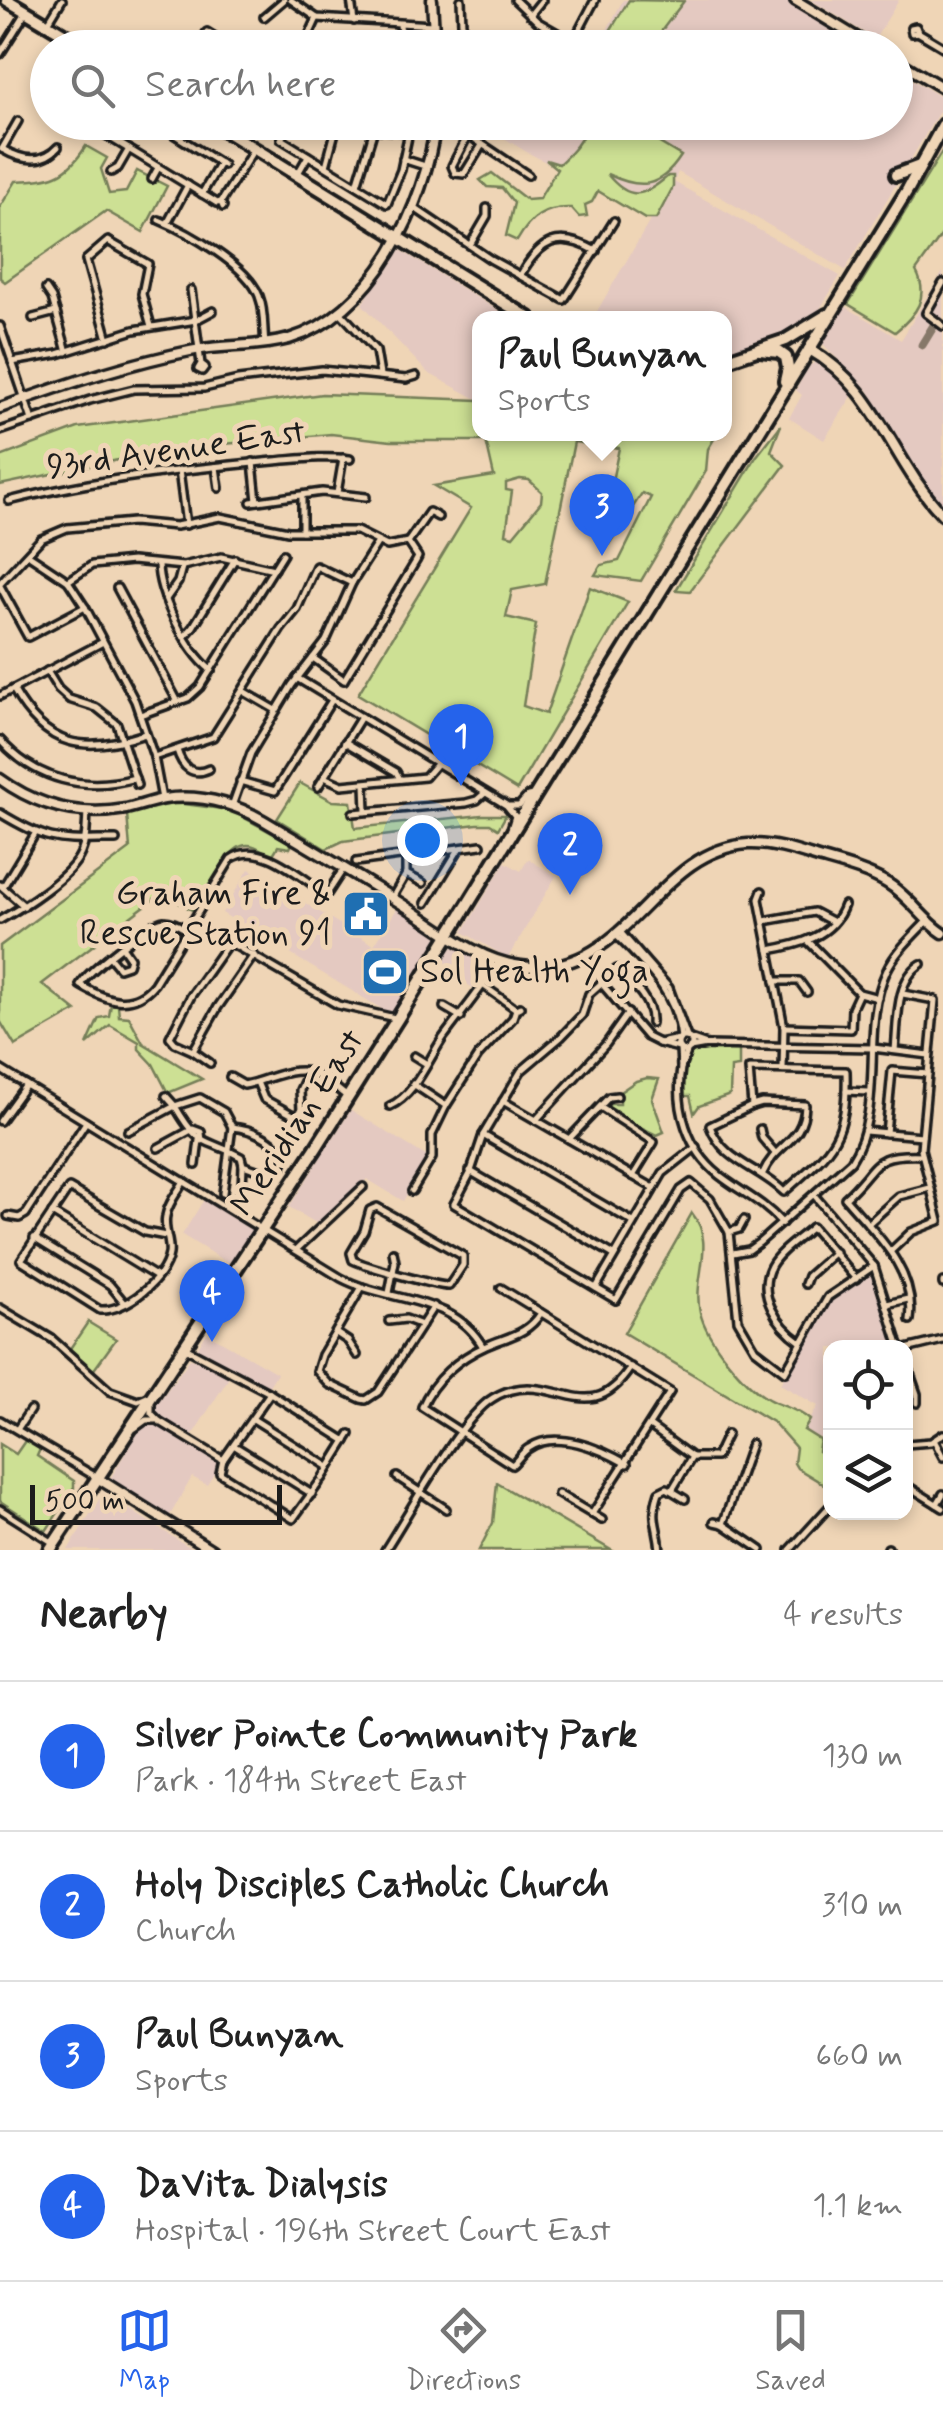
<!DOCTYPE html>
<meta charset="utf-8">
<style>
body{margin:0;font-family:Mynerve,sans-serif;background:#f2f2f2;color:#222}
.controls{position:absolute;right:30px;bottom:30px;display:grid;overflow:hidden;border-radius:20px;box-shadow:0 5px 15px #0003}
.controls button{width:90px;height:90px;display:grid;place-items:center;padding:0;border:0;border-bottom:2px solid #e0e0e0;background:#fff;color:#222;font:50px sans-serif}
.scale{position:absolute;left:30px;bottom:25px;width:252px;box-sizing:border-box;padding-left:10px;border:5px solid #1c1c1c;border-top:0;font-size:28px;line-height:35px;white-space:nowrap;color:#1c1c1c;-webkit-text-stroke:8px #efd5b6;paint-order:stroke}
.you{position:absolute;left:422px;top:840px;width:35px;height:35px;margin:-25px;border:8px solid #fff;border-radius:50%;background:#1a73e8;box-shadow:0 0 0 15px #1a73e833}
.badge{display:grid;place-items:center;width:65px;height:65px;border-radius:50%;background:#2563eb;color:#fff;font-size:32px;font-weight:700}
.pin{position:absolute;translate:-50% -82px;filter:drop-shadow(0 2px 5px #0008)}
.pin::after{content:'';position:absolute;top:52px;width:35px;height:30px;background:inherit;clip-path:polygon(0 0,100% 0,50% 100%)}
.popup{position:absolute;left:472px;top:311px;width:260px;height:130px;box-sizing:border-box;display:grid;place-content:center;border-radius:20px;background:#fff;filter:drop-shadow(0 2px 8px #0005);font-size:32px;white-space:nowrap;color:#767676}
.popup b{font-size:38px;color:#222}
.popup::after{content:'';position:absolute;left:50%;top:100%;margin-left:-20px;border:20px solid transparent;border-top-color:#fff}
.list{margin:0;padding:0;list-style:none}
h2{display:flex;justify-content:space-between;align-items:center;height:130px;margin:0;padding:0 40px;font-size:42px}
h2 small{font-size:32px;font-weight:400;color:#767676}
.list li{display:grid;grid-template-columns:65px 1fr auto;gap:30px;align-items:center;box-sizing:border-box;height:150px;padding:0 40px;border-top:2px solid #e0e0e0}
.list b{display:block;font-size:38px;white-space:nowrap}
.list p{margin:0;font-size:32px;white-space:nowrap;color:#767676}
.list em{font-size:32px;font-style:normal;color:#767676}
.icon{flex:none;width:55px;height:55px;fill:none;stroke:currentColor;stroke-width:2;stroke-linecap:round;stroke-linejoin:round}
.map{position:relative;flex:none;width:943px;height:1550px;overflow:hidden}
.search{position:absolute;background:#fff;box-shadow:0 5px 15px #0003;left:30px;right:30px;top:30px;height:110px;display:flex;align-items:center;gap:25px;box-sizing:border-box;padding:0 35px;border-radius:55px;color:#767676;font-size:38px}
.sheet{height:730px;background:#fff}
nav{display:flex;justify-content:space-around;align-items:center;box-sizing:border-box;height:140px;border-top:2px solid #e0e0e0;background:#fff;font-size:28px;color:#767676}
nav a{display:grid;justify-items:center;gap:5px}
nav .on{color:#2563eb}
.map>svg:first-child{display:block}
.built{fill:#e4c9c1}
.green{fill:#cde094;stroke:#747e58;stroke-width:2.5;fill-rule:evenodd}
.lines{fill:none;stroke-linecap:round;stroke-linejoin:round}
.taxiway{stroke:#867869;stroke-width:9}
.minor-casing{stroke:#1c1c1c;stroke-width:12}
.tertiary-casing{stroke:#1c1c1c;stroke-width:15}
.secondary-casing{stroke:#1c1c1c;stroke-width:16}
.primary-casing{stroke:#1c1c1c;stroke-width:18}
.minor{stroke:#efd5b6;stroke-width:5}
.tertiary{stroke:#efd5b6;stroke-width:8}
.secondary{stroke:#efd5b6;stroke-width:9}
.primary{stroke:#efd5b6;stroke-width:10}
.labels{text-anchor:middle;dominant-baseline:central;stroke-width:10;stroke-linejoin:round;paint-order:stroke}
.street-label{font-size:35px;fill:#1c1c1c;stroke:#efd5b6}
.poi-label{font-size:35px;fill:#1c1c1c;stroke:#efd5b6;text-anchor:end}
</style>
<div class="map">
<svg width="943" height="1550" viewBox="0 0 943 1550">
<rect width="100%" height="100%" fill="#efd5b6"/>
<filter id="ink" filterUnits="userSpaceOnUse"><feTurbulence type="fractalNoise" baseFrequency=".01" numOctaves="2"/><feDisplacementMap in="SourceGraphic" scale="20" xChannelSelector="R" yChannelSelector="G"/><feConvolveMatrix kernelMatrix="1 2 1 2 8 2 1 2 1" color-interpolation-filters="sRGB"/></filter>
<g filter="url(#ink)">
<g class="built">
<path d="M623,0H787L858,42V47L597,48Z"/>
<path d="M811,0H899L875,39Z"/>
<path d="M896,70L943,98V105L845,270L678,172L674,182L840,276L811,324L725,355L724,318H593L651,219L525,151L480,123L896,122Z"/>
<path d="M399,249L510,318H480L479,400L428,373L362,304Z"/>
<path d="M943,272V505L925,484L868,390L822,343L841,315L843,305L901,340Z"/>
<path d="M817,361L854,393L824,440L789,418L802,395L796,390L808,367Z"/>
<path d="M528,859L556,876L508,958L463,932L505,862L521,871Z"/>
<path d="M249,869L374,945L398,907L441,933L392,1015L222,913Z"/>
<path d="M457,946L491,962L475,989L439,968L451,948Z"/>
<path d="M351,1110L429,1158L403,1201L367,1179L321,1226L289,1207Z"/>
<path d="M205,1198L252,1230L231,1265L182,1235Z"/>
<path d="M869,1273H875L897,1347L830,1348V1442L825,1441L804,1430L818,1406L780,1384L826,1303Z"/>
<path d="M207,1333L277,1373L267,1389L196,1350Z"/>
<path d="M190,1359L207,1363L230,1376L190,1439L156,1417L152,1411Z"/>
<path d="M148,1421L156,1422L220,1464L207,1485L192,1477L169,1517L110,1479L143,1423Z"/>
<path d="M103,1493L194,1550H68Z"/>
</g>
<g class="green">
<path d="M629,0L684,1L662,30L656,47H600Z"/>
<path d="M589,122L670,123L658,142L681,156C659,190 639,189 607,174C629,201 643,198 668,176H673V187L656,219H645L598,191L592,202L585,205L587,216L579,217L571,208C544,207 530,218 517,241L506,236L514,203L502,188L487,187L480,180L492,173L527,200L539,199L557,169L546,160L559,164C573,151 582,141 589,122Z"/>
<path d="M86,146L107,158L101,169L109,194L126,192L137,171L167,186L143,232L106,211L5,282L0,278V207L16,181C52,179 66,178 86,146Z"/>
<path d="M943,150V233L916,271C930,297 916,315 895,332L848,304Z"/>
<path d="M322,394L479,400L480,434H717L708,449L706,471L641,581L595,575L601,565L619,561L651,497L642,493L609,544L599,542L619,448L574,442L545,584L512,590L506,617L536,624L523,706L546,714L590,587L628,602L517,790L358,694L471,508L434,486L494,476L486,441H391L331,434L170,449L0,485V457L78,428ZM520,479L529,480L542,492L541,502L513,536L506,534L512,491L506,490V483Z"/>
<path d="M781,425L771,451L785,465L690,591L676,590L756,457Z"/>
<path d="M300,783L333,801L351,802L355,828L482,815H506L498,829L490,824H477L343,841L326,849L277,819Z"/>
<path d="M176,803L230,810L292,844L290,848L278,846L272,856C263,851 253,842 242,846C225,852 204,895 194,911L168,897L154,899L42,984L76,1011L15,1046L0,1021V946L130,849L127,814Z"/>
<path d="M111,1004L118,1005L119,1016L129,1017L143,1043L202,1079L168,1093L153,1064L139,1049V1042L110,1025L87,1045L99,1018L109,1016Z"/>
<path d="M693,1050H739V1067L731,1068L730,1095L699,1106L694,1113L690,1096H682C682,1080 684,1064 693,1050Z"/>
<path d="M647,1078L659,1079L652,1099L664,1132L657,1135L604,1109L610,1104H620V1092L636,1081Z"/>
<path d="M692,1213C717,1244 692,1278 700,1312C706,1339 744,1385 768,1399C782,1407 797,1408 810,1420L804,1430L820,1440L818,1451L830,1458V1488L797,1468L794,1463L796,1448L774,1423L624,1333Z"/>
<path d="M88,1322L116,1339L93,1371L69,1350Z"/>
<path d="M27,1438L41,1447L37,1456L74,1481V1488L46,1531L0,1501V1444L16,1454Z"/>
<path d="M497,1483L611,1550H479L493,1523Z"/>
</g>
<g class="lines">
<path class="taxiway" d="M922,345L936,322"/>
<g class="minor-casing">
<g id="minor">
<path d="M291,0L317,18L433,25"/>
<path d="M351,0L354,21"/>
<path d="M461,0L463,48"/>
<path d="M515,0L538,22L573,42L595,0"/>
<path d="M530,15L542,0"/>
<path d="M264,17L284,0"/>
<path d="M48,23L62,0"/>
<path d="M400,24L402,48"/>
<path d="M916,27L918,32L912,33L911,28Z"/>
<path d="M463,32L483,31"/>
<path d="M918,32L943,47"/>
<path d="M306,42L317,18"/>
<path d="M197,48L207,32L233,48"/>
<path d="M0,54L25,14"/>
<path d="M154,122L223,165"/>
<path d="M291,122L281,139L387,204L401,170L409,132L292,122"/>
<path d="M86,123L217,203L221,202L223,207"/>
<path d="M436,123L464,132L528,175"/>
<path d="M468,135L452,166L455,173L464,174L482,145"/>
<path d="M239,136L247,122"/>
<path d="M2,149C21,160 42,165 58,147"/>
<path d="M2,149L18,121"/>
<path d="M403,159L428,167"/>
<path d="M326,166L337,125"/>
<path d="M111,172L118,168L129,149"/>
<path d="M297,175L308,156"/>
<path d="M152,179L158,168"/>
<path d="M357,185L374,129"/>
<path d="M202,194L220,163"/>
<path d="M221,202L251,154"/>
<path d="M413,207L490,259L564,300L614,221"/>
<path d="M159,220C188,232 248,266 259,296C265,311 263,328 265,344"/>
<path d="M168,222L188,185"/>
<path d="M470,245L487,216V208"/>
<path d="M520,276C540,240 558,230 596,251"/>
<path d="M943,283L926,313L943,326"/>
<path d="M46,289L52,298L67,352"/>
<path d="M191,290L201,364L205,367L202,371L198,369L201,364"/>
<path d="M340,312L376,351L380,375"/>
<path d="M33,318L56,312"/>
<path d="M0,326L32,420"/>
<path d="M108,339L86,260L108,241L148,264L142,294L151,326"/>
<path d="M12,362L58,354L134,330L196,320L213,311"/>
<path d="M0,431L90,400L134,389L204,388L238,380L322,370L406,379L416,376"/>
<path d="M253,462L257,501"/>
<path d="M216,467L219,488"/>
<path d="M179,470L186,525"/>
<path d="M337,493L343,458"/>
<path d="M302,496V531"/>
<path d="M9,501C95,479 185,469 274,461C301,459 323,456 350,459"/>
<path d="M251,502L322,492L366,497"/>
<path d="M408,542L429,512L438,517"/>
<path d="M29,555L68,581L85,607L135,701L154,757L162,799"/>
<path d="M158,564C158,595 187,651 211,670"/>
<path d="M68,581L92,565L132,561L183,566L221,557L274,569"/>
<path d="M0,583L41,539L67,528L133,522L176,526L220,517L288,531H357L387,546L408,542"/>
<path d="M0,586L28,637L85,607"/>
<path d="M117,588L178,702"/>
<path d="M166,599L178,582L182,567"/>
<path d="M185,636L193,627L235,559"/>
<path d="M313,658L344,680L416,561L418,557L408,542"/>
<path d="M47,671L58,689L69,699L97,708L117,724L137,785"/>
<path d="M297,678L506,805L515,816L511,829"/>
<path d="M13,689C46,748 84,754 145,734"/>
<path d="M243,691L276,710"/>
<path d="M0,696L103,642"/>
<path d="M140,715L188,698L200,687L283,554"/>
<path d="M0,740C35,780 85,792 135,778"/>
<path d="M345,742L396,772L400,779"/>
<path d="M177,750C182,767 192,777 209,769"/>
<path d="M154,757L213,737L281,629L297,609L316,566L352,583"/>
<path d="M324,777L342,785L425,777L437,763"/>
<path d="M240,781L275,791L332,700"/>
<path d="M365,784L366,811"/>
<path d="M318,787L361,717"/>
<path d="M232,806L251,753L292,685L326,641L352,583L378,542"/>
<path d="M509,806H519L528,796L533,795"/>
<path d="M0,813C51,844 59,840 116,840"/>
<path d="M353,813L466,803L477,800L485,793"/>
<path d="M356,862L481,845"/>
<path d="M406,874L423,883"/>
<path d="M0,885L24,906"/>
<path d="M3,887L35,834"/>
<path d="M762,891L759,899L784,1027L783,1069"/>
<path d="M392,898L406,874V857"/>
<path d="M426,903L459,849"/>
<path d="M0,920C23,907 71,877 81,853C87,840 86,825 87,812"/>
<path d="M764,921L814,912L833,922"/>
<path d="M187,930C180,926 173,921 164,921C148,923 88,971 80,985C105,1000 132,1011 154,984L231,859C260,838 302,879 327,894L344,868"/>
<path d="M620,932L669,988L687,1037"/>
<path d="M617,936C647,967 676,992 681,1038"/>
<path d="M809,942L859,993L878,998"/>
<path d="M769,950C798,945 833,937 844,905"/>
<path d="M110,957L119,968L128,965L130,958L123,948"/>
<path d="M775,981H799L807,992"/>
<path d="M601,983L647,1037L659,1043"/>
<path d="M484,986L516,1009L520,1007"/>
<path d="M444,1007L461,1017"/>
<path d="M651,1023C653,1001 632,983 617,969L589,994L582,1015L561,1037L521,1071L483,1135L470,1174L454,1204L616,1300L681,1190L691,1183L710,1199L729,1232L738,1320L755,1349L785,1372L828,1297L874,1266"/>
<path d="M784,1027L851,1029L852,1008L859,993"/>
<circle cx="685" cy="1044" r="7"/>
<path d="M707,1045L873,1048L929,1055"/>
<path d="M679,1048L659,1043L679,1039"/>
<path d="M690,1048L707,1045L690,1039"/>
<path d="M680,1049L681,1068L687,1052"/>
<path d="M895,1050C898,1023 895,980 921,964"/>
<path d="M193,1051L218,1007L254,955"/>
<path d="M414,1056L427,1064"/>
<path d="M210,1063L193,1051L175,1043L170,1037L191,996L229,942L338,1005L395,1018"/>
<path d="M681,1068C675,1108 687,1149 719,1175C742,1193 761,1200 782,1223"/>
<path d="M0,1069L341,1278C388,1303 453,1294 483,1347"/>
<path d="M749,1069L846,1071C848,1139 832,1150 784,1192C759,1167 723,1162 710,1126L752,1106Z"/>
<path d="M230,1077L244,1085C269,1081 297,1061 322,1077C331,1082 338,1091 348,1097"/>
<path d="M257,1082L264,1099L295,1116L301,1111L300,1090L308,1073"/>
<path d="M413,1084L446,1106"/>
<path d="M846,1091L868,1092"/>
<path d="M503,1101L652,1187"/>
<path d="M390,1106C415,1095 428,1060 443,1038C462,1012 482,989 499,961"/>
<path d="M752,1106L762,1103L805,1105C804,1142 776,1143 763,1173"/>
<path d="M600,1107L654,1142L633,1176"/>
<path d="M536,1120L606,1044L628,1013"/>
<path d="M0,1121L26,1085"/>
<path d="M760,1129L762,1138L775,1153"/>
<path d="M128,1131L175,1106L200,1098L224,1112L232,1127C252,1129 274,1139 285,1156C281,1181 260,1171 243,1165L241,1157C202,1136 200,1149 175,1106L166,1096"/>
<path d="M865,1131L922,1136"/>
<path d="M886,1133L892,1071L928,1074"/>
<path d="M483,1135L633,1222"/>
<path d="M569,1139L609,1097L617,1096"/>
<path d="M158,1148L193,1129L201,1132L202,1141"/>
<path d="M196,1165L199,1140"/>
<path d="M470,1171L614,1255"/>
<path d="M412,1191L432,1158V1135L446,1106L478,1056L513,1018L516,1009"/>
<path d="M223,1193L232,1127"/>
<path d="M814,1195L874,1266L900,1348"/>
<path d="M377,1207L463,1256V1265L449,1286C440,1287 364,1266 353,1260L351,1253L364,1231L370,1210Z"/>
<path d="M234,1212L242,1189L243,1165"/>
<path d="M52,1213L157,1277"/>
<path d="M8,1216L19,1218L26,1214L86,1122"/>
<path d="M868,1224L899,1196L930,1188"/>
<path d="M729,1232L739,1229L744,1220"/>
<path d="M166,1236L145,1232L69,1188L21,1260L100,1310C125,1312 165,1280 169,1254C171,1242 163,1229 166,1216C168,1203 178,1192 184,1181"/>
<path d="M34,1238L110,1285L124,1302"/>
<path d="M296,1250L363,1187"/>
<path d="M891,1251L911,1232L939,1221L921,1149L935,1000L903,994"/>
<path d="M733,1253L749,1250L760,1242L851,1161C887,1106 859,1029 887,970C896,951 913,936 927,921"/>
<path d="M943,1282V1284"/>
<path d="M805,1284L808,1276L835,1252"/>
<path d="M362,1287L322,1355L317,1371L329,1384L361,1399L366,1400L378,1392L434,1306"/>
<path d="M501,1288L670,1392L592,1514"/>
<path d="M596,1288L663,1173L696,1147"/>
<path d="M389,1293L395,1262L393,1252"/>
<path d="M887,1304L908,1299"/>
<path d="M0,1308L52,1339L110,1391L138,1401L147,1397"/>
<path d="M541,1313C527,1335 508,1336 486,1346C459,1358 433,1380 422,1407L512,1465C518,1460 522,1452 529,1448C556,1429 601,1449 627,1464"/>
<path d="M910,1320C917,1270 874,1232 845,1198C880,1166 869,1153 922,1155"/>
<path d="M389,1321L406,1319L422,1325"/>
<path d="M336,1333L348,1341L357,1355"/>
<path d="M801,1342C778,1326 756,1295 771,1266C779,1251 800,1238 812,1227L856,1279"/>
<path d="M185,1348L270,1393L346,1441"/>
<path d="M906,1349L943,1340"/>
<path d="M906,1362L917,1394V1403"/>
<path d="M151,1404V1413L159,1421L223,1460"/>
<path d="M253,1419L329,1467"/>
<path d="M0,1420L96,1477"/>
<path d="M651,1427L692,1457"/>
<path d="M18,1428L30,1410"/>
<path d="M135,1428L146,1420H156"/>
<path d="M934,1440L943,1457"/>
<path d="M906,1444L931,1442L943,1434"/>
<path d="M235,1446L312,1494"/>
<path d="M692,1457H716L727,1434"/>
<path d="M223,1460L220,1473L293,1519L319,1483"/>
<path d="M223,1460L270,1393"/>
<path d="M397,1477L446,1509"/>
<path d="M322,1479L350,1434"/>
<path d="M906,1485L943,1508"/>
<path d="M672,1490L692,1457"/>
<path d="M558,1494L602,1520"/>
<path d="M937,1504L943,1494"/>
<path d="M0,1509L52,1542"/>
<path d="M714,1522L723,1524L761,1550"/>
<path d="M723,1524L751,1444"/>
<path d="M385,1550C408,1515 461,1417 493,1398C551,1363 587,1436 631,1367"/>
<path d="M660,1550C658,1523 650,1520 659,1492L667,1488L685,1499"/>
<path d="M790,1550L830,1506"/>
<path d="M888,1550V1548"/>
</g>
</g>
<g class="tertiary-casing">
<g id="tertiary">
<path d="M432,0L435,48"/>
<path d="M795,0L874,48"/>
<path d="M896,60L943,88"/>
<path d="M0,408C62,385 125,364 190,351C223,344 256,348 289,339C375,313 425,205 436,122"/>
<path d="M0,779C37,806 80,817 126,809C139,806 152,801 164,799C199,794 233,803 263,820C307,846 351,872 394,899C432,922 476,961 521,966C629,979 652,851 748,844C771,843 793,850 815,857C839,864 865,870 887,883C909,896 922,919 943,933"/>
<path d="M99,1479L212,1550"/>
</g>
</g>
<g class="secondary-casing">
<path id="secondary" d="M809,349C878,388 891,461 943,515"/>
</g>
<g class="primary-casing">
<g id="primary">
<path d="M7,0L87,48"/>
<path d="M211,122L529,318"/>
<path d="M896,175L920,166"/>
<path d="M760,350L779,352L786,357L788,368L785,381"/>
<path d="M724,361L786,340L827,315"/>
<path d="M50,1550L316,1148L398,1018L908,189L943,125"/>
</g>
</g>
<use href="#minor" class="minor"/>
<use href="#tertiary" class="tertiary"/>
<use href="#secondary" class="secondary"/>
<use href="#primary" class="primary"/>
</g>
</g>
<defs>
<g id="civic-square" transform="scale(2.5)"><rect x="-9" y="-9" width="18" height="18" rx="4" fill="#1f6fb2" stroke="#efd5b6"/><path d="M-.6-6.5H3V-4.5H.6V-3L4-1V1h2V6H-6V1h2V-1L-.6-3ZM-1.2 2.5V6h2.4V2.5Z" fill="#fff"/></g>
<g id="stadium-square" transform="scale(2.5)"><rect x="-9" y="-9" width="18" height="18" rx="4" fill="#1f6fb2" stroke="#efd5b6"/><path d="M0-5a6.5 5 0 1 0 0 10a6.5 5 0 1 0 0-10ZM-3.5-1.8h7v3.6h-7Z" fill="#fff"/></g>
</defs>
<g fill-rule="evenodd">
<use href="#civic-square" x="366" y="914"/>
<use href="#stadium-square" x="385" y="972"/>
</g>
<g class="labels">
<g class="street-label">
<text transform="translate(176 450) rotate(-8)">93rd Avenue East</text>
<text transform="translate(298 1123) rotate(-57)">Meridian East</text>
</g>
<g class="poi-label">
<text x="331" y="894">Graham Fire &amp;<tspan x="331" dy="40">Rescue Station 91</tspan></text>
<text x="420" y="972" text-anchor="start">Sol Health Yoga</text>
</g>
</g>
</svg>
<div class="controls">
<button><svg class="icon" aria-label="locate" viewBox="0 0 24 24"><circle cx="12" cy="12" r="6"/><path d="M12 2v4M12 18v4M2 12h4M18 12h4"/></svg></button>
<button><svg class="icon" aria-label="layers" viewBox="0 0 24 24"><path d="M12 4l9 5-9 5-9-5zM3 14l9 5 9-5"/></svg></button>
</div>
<div class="scale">500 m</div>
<div class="you"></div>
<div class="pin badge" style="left:461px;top:786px">1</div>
<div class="pin badge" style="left:570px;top:895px">2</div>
<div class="pin badge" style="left:602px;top:556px">3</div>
<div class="popup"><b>Paul Bunyan</b>Sports</div>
<div class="pin badge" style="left:212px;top:1342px">4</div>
<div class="search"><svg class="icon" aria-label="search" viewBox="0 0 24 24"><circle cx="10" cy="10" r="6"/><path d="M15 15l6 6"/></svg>Search here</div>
</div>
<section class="sheet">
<h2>Nearby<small>4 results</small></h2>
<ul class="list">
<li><span class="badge">1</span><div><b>Silver Pointe Community Park</b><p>Park · 184th Street East</p></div><em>130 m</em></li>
<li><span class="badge">2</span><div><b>Holy Disciples Catholic Church</b><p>Church</p></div><em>310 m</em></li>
<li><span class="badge">3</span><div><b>Paul Bunyan</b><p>Sports</p></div><em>660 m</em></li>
<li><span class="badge">4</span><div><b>DaVita Dialysis</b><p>Hospital · 196th Street Court East</p></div><em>1.1 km</em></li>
</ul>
</section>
<nav>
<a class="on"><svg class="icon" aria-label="map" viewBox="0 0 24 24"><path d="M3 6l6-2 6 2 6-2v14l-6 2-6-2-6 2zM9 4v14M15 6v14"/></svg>Map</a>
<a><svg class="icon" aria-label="directions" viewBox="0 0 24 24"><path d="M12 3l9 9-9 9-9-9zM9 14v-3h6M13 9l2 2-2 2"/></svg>Directions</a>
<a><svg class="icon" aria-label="saved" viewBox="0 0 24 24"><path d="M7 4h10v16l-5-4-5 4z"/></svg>Saved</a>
</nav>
